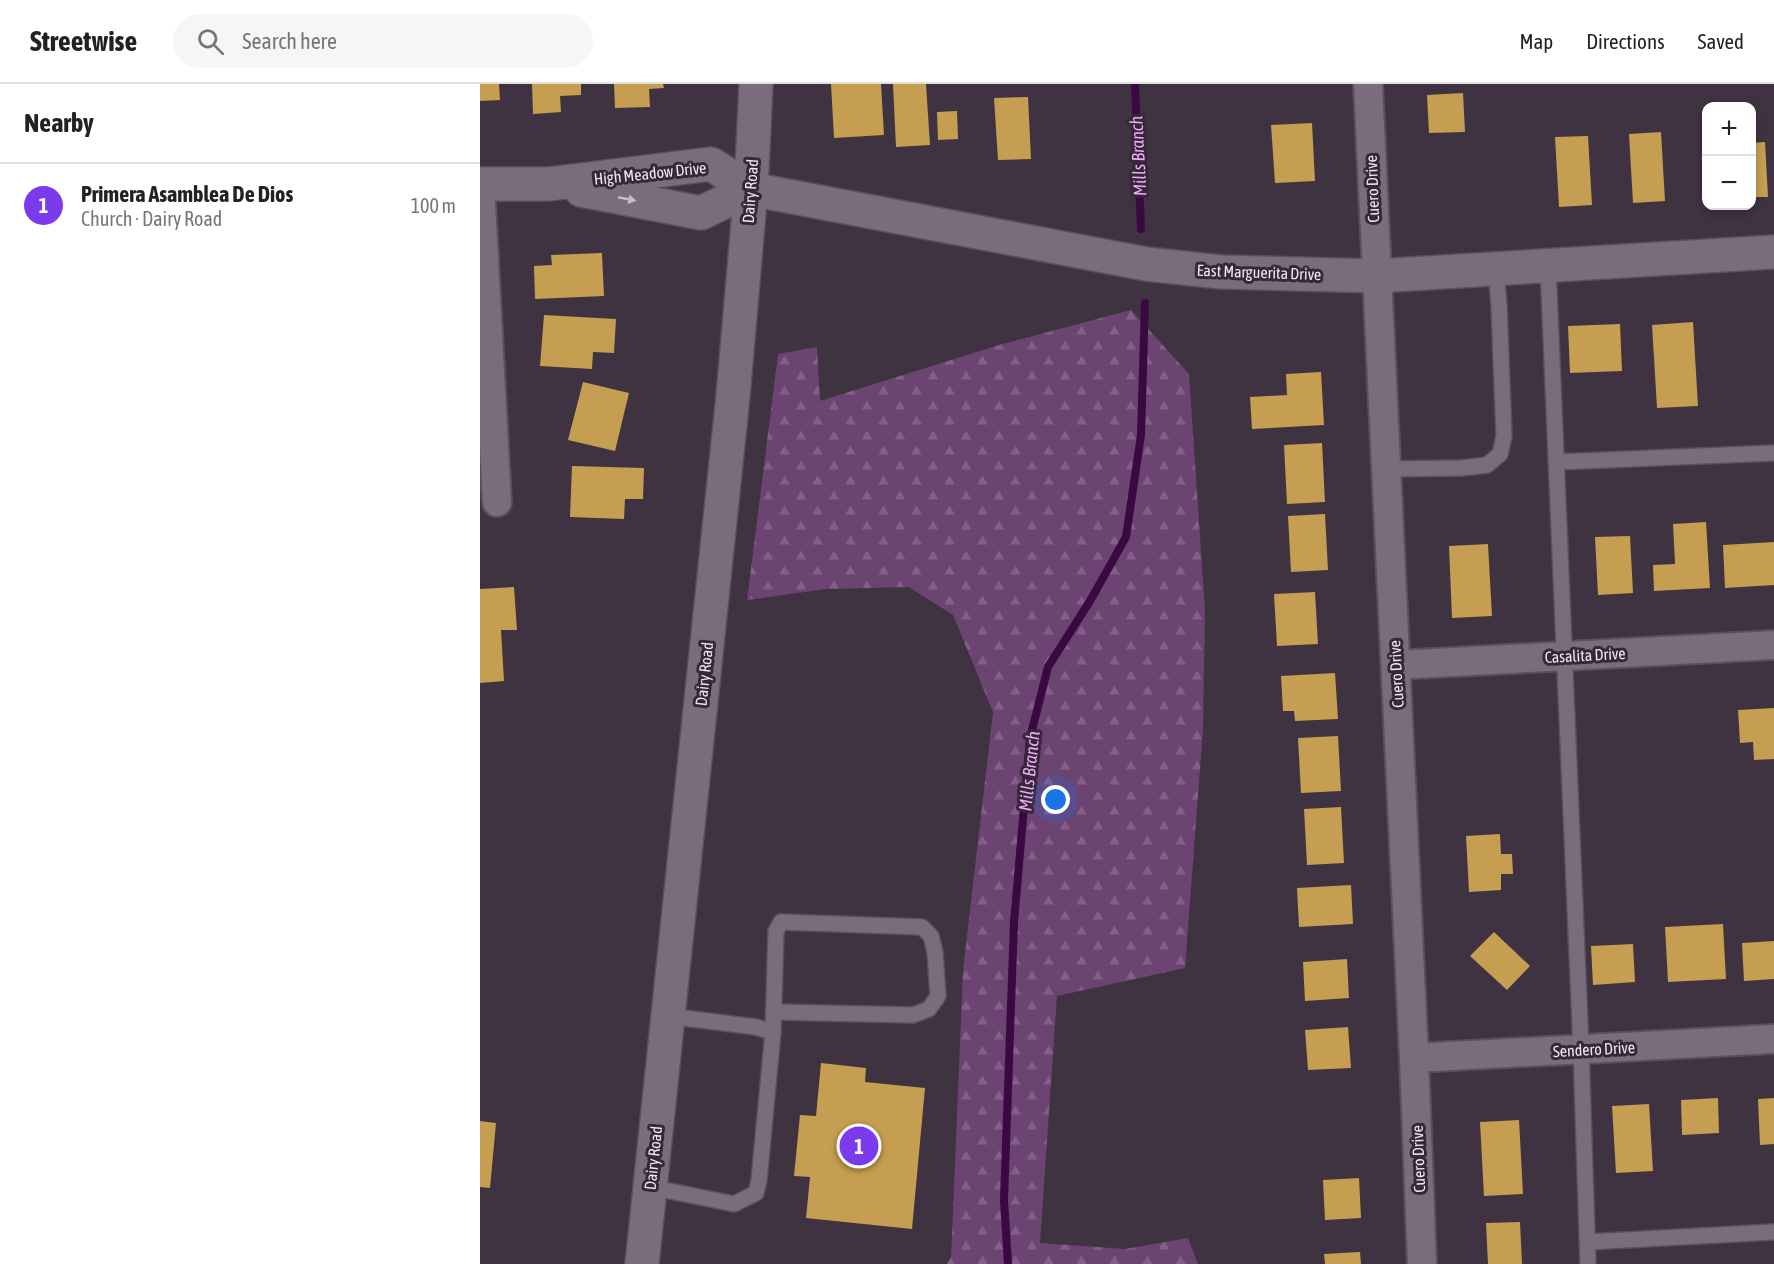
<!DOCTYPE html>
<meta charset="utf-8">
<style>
body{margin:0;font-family:"Asap Condensed",sans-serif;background:#f6f6f6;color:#222}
.controls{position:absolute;right:18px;top:18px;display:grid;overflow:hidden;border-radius:12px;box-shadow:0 3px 9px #0003}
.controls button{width:54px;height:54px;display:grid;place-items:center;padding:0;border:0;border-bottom:2px solid #e0e0e0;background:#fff;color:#222;font:30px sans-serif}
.you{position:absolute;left:576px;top:716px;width:21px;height:21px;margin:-15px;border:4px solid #fff;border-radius:50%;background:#1a73e8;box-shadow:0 0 0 9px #1a73e833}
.badge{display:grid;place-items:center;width:39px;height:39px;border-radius:50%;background:#7c3aed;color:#fff;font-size:20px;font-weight:700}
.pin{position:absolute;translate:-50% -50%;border:3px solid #fff;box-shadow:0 2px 6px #0006}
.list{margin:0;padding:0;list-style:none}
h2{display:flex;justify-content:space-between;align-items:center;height:78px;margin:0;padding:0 24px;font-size:26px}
h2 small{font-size:20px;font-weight:400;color:#767676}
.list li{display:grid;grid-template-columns:39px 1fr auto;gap:18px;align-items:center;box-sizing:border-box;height:84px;padding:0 24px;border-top:2px solid #e0e0e0}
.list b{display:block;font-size:22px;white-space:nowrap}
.list p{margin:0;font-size:20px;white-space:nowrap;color:#767676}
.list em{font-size:20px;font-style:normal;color:#767676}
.icon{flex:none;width:33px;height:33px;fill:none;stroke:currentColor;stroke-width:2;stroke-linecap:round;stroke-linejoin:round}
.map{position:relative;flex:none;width:1294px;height:1180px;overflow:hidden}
header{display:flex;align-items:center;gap:36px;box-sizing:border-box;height:84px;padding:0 30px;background:#fff;border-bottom:2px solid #e0e0e0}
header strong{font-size:28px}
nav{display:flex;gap:33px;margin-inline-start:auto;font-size:21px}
.search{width:420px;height:54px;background:#f6f6f6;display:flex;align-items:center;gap:15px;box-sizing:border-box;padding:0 21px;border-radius:33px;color:#767676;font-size:22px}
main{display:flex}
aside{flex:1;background:#fff}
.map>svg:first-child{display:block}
.forest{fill:url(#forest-firs)}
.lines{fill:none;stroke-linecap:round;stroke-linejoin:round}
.stream{stroke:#3a0942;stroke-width:8}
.building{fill:#c59e51}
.service-casing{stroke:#5b4f5c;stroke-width:18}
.minor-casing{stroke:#5b4f5c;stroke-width:32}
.tertiary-casing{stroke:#5b4f5c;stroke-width:36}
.service{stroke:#7b6c7d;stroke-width:15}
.minor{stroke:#7b6c7d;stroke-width:28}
.tertiary{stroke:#7b6c7d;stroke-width:33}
.oneway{fill:#c7bcc8}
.labels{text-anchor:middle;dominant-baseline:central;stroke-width:6;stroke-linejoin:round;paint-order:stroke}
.street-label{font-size:16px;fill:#f0e7f1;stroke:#352837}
.water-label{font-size:18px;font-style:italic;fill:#f1aafd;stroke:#352837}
</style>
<header>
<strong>Streetwise</strong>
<div class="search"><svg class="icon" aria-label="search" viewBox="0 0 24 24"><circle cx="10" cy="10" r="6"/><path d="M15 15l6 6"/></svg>Search here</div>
<nav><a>Map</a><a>Directions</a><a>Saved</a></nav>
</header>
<main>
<aside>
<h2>Nearby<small></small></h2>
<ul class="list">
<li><span class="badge">1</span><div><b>Primera Asamblea De Dios</b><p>Church · Dairy Road</p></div><em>100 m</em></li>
</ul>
</aside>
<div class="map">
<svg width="1294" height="1180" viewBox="0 0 1294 1180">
<defs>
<pattern id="forest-firs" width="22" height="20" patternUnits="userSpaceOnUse" patternTransform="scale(1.5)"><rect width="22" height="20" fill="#6c4472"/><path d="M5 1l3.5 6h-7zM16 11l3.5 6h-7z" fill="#815f87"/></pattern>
</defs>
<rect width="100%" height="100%" fill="#3f3241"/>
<path class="forest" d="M651,226L709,290L725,526L723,645L705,884L577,912L560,1159L645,1165L708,1154L718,1180H467L471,1173L483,887L513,628L473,531L429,503L346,505L267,516L298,270L337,263L340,317L519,261Z"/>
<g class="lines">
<g class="stream">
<path d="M655,0L661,145"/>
<path d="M528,1180L524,1116L534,838L550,654L568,583L610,517L646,453L661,351L665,219"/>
</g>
</g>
<g class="building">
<path d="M0,0H19L20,16L0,17Z"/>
<path d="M52,0H101V11L80,12L81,28L53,30Z"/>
<path d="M134,0H183L184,4L169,5L170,23L135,24Z"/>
<path d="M351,0H401L404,51L354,54Z"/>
<path d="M413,0H446L450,61L416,63Z"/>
<path d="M983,9L985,48L949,49L947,11Z"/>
<path d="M548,13L551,75L518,76L514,14Z"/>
<path d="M477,27L478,55L458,56L457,28Z"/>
<path d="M832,39L835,97L795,99L791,41Z"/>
<path d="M1181,48L1185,117L1153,119L1149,50Z"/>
<path d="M1108,52L1112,121L1079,123L1075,53Z"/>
<path d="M1285,58L1288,113H1272V59Z"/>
<path d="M1222,62H1226V109H1225Z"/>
<path d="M122,169L124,212L55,215L54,182L72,181L71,171Z"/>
<path d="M64,231L136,235L134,269L113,268L112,285L60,282Z"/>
<path d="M1213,238L1218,322L1177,324L1172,241Z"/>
<path d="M1140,240L1142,287L1090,289L1088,242Z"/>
<path d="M841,288L844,341L772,345L770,313L807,311L806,290Z"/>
<path d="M103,298L149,309L135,367L88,356Z"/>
<path d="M842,359L845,418L807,420L804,361Z"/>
<path d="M92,382L164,384L163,415H145L144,435L90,433Z"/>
<path d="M845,430L848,486L811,488L808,432Z"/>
<path d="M1226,438L1230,504L1174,507L1173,481L1195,480L1193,440Z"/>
<path d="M1150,452L1153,509L1118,511L1115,453Z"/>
<path d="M1294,458V501L1245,504L1243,461Z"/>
<path d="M1008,460L1012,532L972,534L969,462Z"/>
<path d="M34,503L37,546H21L24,597L0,599V505Z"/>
<path d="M835,508L838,560L797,562L794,510Z"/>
<path d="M855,589L858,635L815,637L814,627H803L801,592Z"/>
<path d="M1294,624V675L1274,676L1273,658L1260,659L1258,626Z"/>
<path d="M858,652L861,707L821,709L818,654Z"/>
<path d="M861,723L864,779L827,781L824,725Z"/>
<path d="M1020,750L1021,770H1032L1033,790H1021V806L989,808L986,752Z"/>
<path d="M871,801L873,840L819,843L817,804Z"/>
<path d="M1243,840L1246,895L1188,898L1185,843Z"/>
<path d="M1014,848L1050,882L1027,906L990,872Z"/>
<path d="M1294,857V895L1264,897L1262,859Z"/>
<path d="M1153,860L1155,898L1113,901L1111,862Z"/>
<path d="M867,875L869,914L825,917L823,878Z"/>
<path d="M868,943L871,984L828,986L825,946Z"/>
<path d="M341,979L386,984L385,998L445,1004L432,1145L326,1134L330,1093L314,1092L320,1031L336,1032Z"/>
<path d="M1238,1014L1239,1049L1202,1051L1201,1016Z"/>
<path d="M1294,1014V1060L1280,1061L1278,1015Z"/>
<path d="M1169,1020L1173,1087L1136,1089L1132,1022Z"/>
<path d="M1039,1036L1043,1110L1004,1112L1000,1038Z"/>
<path d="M0,1037L16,1039L10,1104L0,1103Z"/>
<path d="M879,1094L881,1134L845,1136L843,1096Z"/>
<path d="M1040,1138L1042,1180H1008L1006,1139Z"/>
<path d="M880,1168L881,1180H845L844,1170Z"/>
</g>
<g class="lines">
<g class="service-casing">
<g id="service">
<path d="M1068,182L1101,965L1108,1180"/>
<path d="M1076,378L1294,369"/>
<path d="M906,385L981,384L1007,381L1020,370L1024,352L1019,221L1016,185"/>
<path d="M293,948L296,847L301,838L442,843L451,852L455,868L458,912L449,925L433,931L294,928"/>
<path d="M170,1103L254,1120L276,1109L279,1096L293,948L276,943L188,932"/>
<path d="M1108,1158L1294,1148"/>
</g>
</g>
<g class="minor-casing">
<g id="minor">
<path d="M888,0L934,974L942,1180"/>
<path d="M0,100L17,418"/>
<path d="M916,581L1294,561"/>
<path d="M934,974L1294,955"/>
</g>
</g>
<g class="tertiary-casing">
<g id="tertiary">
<path d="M0,100H69L231,80L271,105L666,180L741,188L896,192L1294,168"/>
<path d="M101,106L221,129L271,105"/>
<path d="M162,1180L253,312L271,105L276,0"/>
</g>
</g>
<use href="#service" class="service"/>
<use href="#minor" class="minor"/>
<use href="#tertiary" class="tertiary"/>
</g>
<defs><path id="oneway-solid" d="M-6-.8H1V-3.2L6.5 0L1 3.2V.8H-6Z" transform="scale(1.5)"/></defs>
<use class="oneway" href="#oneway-solid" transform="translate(147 115) rotate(11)"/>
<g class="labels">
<g class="street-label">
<text transform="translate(170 89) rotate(-6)">High Meadow Drive</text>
<text transform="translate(892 105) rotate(-92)">Cuero Drive</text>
<text transform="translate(270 107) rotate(-86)">Dairy Road</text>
<text transform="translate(779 188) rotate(2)">East Marguerita Drive</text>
<text transform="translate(1105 571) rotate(-3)">Casalita Drive</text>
<text transform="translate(224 590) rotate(-84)">Dairy Road</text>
<text transform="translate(916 590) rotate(-93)">Cuero Drive</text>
<text transform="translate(1114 965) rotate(-3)">Sendero Drive</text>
<text transform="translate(173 1074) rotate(-84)">Dairy Road</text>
<text transform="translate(938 1075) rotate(-92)">Cuero Drive</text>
</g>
<g class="water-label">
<text transform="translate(658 72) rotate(-93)">Mills Branch</text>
<text transform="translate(549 687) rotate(-84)">Mills Branch</text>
</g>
</g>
</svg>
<div class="controls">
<button>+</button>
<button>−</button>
</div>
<div class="you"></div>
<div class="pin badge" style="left:379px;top:1062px">1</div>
</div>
</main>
